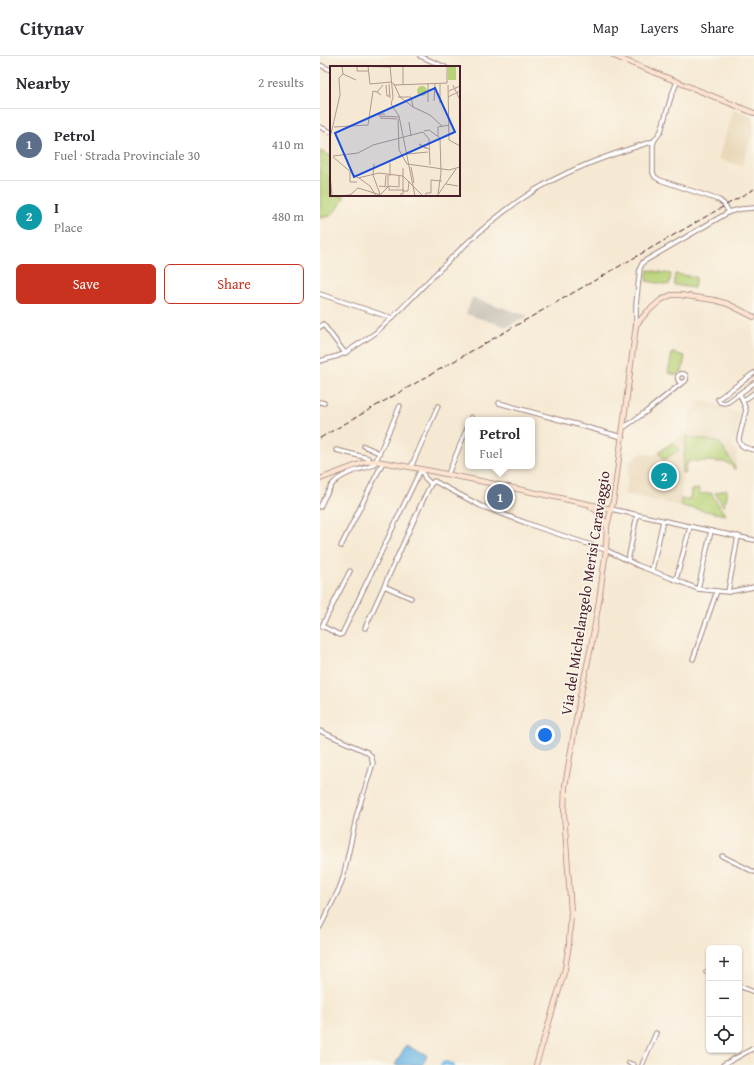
<!DOCTYPE html>
<meta charset="utf-8">
<style>
body{margin:0;font-family:"Gentium Book Plus",serif;background:#f2f2f3;color:#2b2b33}
.controls{position:absolute;right:12px;bottom:12px;display:grid;overflow:hidden;border-radius:6px;box-shadow:0 1px 3px #0004}
.controls button{width:36px;height:36px;display:grid;place-items:center;padding:0;border:0;border-bottom:1px solid #e1e1e2;background:#fff;color:#2b2b33;font:20px sans-serif}
.you{position:absolute;left:225px;top:679px;width:14px;height:14px;margin:-10px;border:3px solid #fff;border-radius:50%;background:#1a73e8;box-shadow:0 0 0 6px #1a73e833}
.badge{display:grid;place-items:center;width:26px;height:26px;border-radius:50%;background:#c8321e;color:#fff;font-size:13px;font-weight:700}
.pin{position:absolute;translate:-50% -50%;border:2px solid #fff;box-shadow:0 1px 4px #0006}
.popup{position:absolute;left:145px;top:361px;width:70px;height:52px;box-sizing:border-box;display:grid;place-content:center;border-radius:6px;background:#fff;filter:drop-shadow(0 1px 3px #0005);font-size:13px;white-space:nowrap;color:#7c7c81}
.popup b{font-size:15px;color:#2b2b33}
.popup::after{content:'';position:absolute;left:50%;top:100%;margin-left:-8px;border:8px solid transparent;border-top-color:#fff}
.list{margin:0;padding:0;list-style:none}
h2{display:flex;justify-content:space-between;align-items:center;height:52px;margin:0;padding:0 16px;font-size:17px}
h2 small{font-size:13px;font-weight:400;color:#7c7c81}
.list li{display:grid;grid-template-columns:26px 1fr auto;gap:12px;align-items:center;box-sizing:border-box;height:72px;padding:0 16px;border-top:1px solid #e1e1e2}
.list b{display:block;font-size:15px;white-space:nowrap}
.list p{margin:0;font-size:13px;white-space:nowrap;color:#7c7c81}
.list em{font-size:13px;font-style:normal;color:#7c7c81}
.actions{display:flex;gap:8px;padding:12px 16px}
.actions a{flex:1;padding:9px 0;border:1px solid #c8321e;border-radius:6px;text-align:center;font-size:14px;color:#c8321e}
.actions .main{background:#c8321e;color:#fff}
.icon{flex:none;width:22px;height:22px;fill:none;stroke:currentColor;stroke-width:2;stroke-linecap:round;stroke-linejoin:round}
.map{position:relative;flex:none;width:434px;height:1009px;overflow:hidden}
header{display:flex;align-items:center;gap:24px;box-sizing:border-box;height:56px;padding:0 20px;background:#fff;border-bottom:1px solid #e1e1e2}
header strong{font-size:19px}
nav{display:flex;gap:22px;margin-inline-start:auto;font-size:14px}
main{display:flex}
aside{flex:1;background:#fff}
.map>svg:first-child{display:block}
.built{fill:#ead8ba}
.industrial{fill:#cac3b8}
.green{fill:#b8d277;stroke:#817851}
.water{fill:#6eb7e6;stroke:#5c6b88}
.lines{fill:none;stroke-linecap:round;stroke-linejoin:round}
.canal{stroke:#6eb7e6;stroke-width:4}
.street-casing{stroke:#a0847f;stroke-width:5.5}
.secondary-casing{stroke:#a0847f;stroke-width:6}
.street{stroke:#fff;stroke-width:3.5}
.secondary{stroke:#fde4d1;stroke-width:4.5}
.rail{stroke:#4a1f2b;stroke-width:1;stroke-dasharray:6 3;stroke-linecap:butt}
.labels{text-anchor:middle;dominant-baseline:central;stroke-width:3;stroke-linejoin:round;paint-order:stroke}
.street-label{font-size:15px;fill:#4a1f2b;stroke:#fbf7ec}
.inset-road{fill:none;stroke:#b19890;stroke-width:1}
.view{fill:#1d4ed8;fill-opacity:0.15;stroke:#1d4ed8;stroke-width:2}
.inset-edge{fill:none;stroke:#4a1f2b;stroke-width:2}
</style>
<header>
<strong>Citynav</strong>
<nav><a>Map</a><a>Layers</a><a>Share</a></nav>
</header>
<main>
<aside>
<h2>Nearby<small>2 results</small></h2>
<ul class="list">
<li><span class="badge" style="background:#5c6f8a">1</span><div><b>Petrol</b><p>Fuel · Strada Provinciale 30</p></div><em>410 m</em></li>
<li><span class="badge" style="background:#0f9aa8">2</span><div><b>I</b><p>Place</p></div><em>480 m</em></li>
</ul>
<div class="actions"><a class="main">Save</a><a>Share</a></div>
</aside>
<div class="map">
<svg width="434" height="1009" viewBox="0 0 434 1009">
<rect width="100%" height="100%" fill="#fbf7ec"/>
<filter id="ink" filterUnits="userSpaceOnUse"><feTurbulence type="fractalNoise" baseFrequency=".025" numOctaves="2"/><feDisplacementMap in="SourceGraphic" scale="8" xChannelSelector="R" yChannelSelector="G"/><feConvolveMatrix kernelMatrix="1 2 1 2 8 2 1 2 1" color-interpolation-filters="sRGB"/></filter>
<filter id="wash" filterUnits="userSpaceOnUse"><feTurbulence type="fractalNoise" baseFrequency=".012" numOctaves="4" result="noise"/><feDisplacementMap in="SourceGraphic" scale="16" xChannelSelector="R" yChannelSelector="G"/><feGaussianBlur stdDeviation="0.9" result="paint"/><feColorMatrix in="noise" values="0 0 0 0 0 0 0 0 0 0 0 0 0 0 0 0 0 1.4 0 .05"/><feComposite in="paint" operator="in"/></filter>
<g filter="url(#wash)">
<rect width="100%" height="100%" fill="#f6e9d3"/>
<g class="built">
<path d="M414,53L434,61V72L422,110L398,103Z"/>
<path d="M379,345L396,348L420,358L413,391L417,397L415,411L399,386L366,381L362,419L361,450L304,438L305,433L307,431L309,405L322,397L334,399L367,376L370,357L376,353L375,350L378,349Z"/>
<path d="M166,430L198,437L193,461L162,449Z"/>
</g>
<path class="industrial" d="M152,242L208,260L187,271L146,258Z"/>
<g class="green">
<path d="M0,95L11,100V139H25L19,151L10,160L0,162Z"/>
<path d="M328,214L351,218L349,229L326,225Z"/>
<path d="M355,218L376,221L374,232L354,229Z"/>
<path d="M352,297L365,300L362,316L357,319L348,317Z"/>
<path d="M366,381L399,386L415,411V414L411,409L405,406H399L390,405H368V408L365,409L366,417H362Z"/>
<path d="M353,386L359,394L344,404L339,396Z"/>
<path d="M379,433L380,438L391,437L405,459L361,450V443H370L371,434Z"/>
<path d="M407,433L404,451L395,437Z"/>
</g>
<path class="water" d="M86,989L101,997H105L107,1000L102,1009H75Z"/>
<g class="lines">
<path class="canal" d="M122,1009L125,1007L133,1009"/>
</g>
</g>
<g filter="url(#ink)">
<g class="lines">
<g class="street-casing">
<g id="street">
<path d="M100,0L125,11"/>
<path d="M0,9L11,14"/>
<path d="M357,26L351,41L341,75L334,85L333,89V117L335,121L340,124L399,144L404,148L409,156"/>
<path d="M0,71L11,76"/>
<path d="M0,238L72,262L54,278L25,297L18,300L0,305"/>
<path d="M72,262C114,220 154,175 203,142C242,115 289,99 334,85"/>
<path d="M316,268V249L320,212L323,206L409,156L421,153L434,152"/>
<path d="M0,271L3,268L25,297"/>
<path d="M434,317L398,343L400,346L404,347L408,346L434,327"/>
<circle cx="362" cy="322" r="4.5"/>
<path d="M420,338L426,354L419,382C419,391 426,392 434,394"/>
<path d="M423,345L434,337"/>
<path d="M0,346L4,347"/>
<path d="M179,347L302,381"/>
<path d="M150,364L151,361"/>
<path d="M303,372L327,355L363,326"/>
<path d="M44,390L59,397"/>
<path d="M16,394L48,402L50,406"/>
<path d="M91,411L118,350"/>
<path d="M128,418L148,370"/>
<path d="M111,428L114,425L161,450L217,471L286,494L317,509L356,524L378,533L397,535L408,536L434,531"/>
<path d="M0,451C10,429 13,422 37,414C43,412 50,412 55,407L80,350"/>
<path d="M291,453L391,475L434,484"/>
<path d="M21,490L63,406"/>
<path d="M308,504L317,459"/>
<path d="M332,514L343,465"/>
<path d="M30,515L2,570L20,579L22,578L101,413"/>
<path d="M356,524L370,471"/>
<path d="M64,530L91,542"/>
<path d="M378,533L391,475"/>
<path d="M408,536L418,480"/>
<path d="M45,572L103,444L111,428L105,422L101,413"/>
<path d="M373,603L397,535"/>
<path d="M0,675L47,696L51,700L53,707L37,758L23,822L19,833L0,871"/>
<path d="M402,800L434,816"/>
<path d="M386,916L389,917"/>
<path d="M419,930L434,936"/>
<path d="M309,1007L314,1009"/>
<path d="M322,1009L336,977"/>
<path d="M403,1009L434,992"/>
</g>
</g>
<g class="secondary-casing">
<g id="secondary">
<path d="M294,0L434,57"/>
<path d="M0,423L45,406L56,405L101,413L165,426L291,453"/>
<path d="M271,451C279,456 282,459 286,469"/>
<path d="M216,1009L241,927L245,913L249,888L251,856L244,757L245,730L260,641L271,591L279,545L286,494L287,470L293,446L295,433L316,269L327,256L341,244L351,239H360L394,244L408,248L434,261"/>
</g>
</g>
<use href="#street" class="street"/>
<use href="#secondary" class="secondary"/>
<path class="rail" d="M0,382L434,133"/>
</g>
</g>
<g class="labels">
<g class="street-label">
<text transform="translate(265 537) rotate(-81)">Via del Michelangelo Merisi Caravaggio</text>
</g>
</g>
<g transform="translate(10 10)">
<rect width="130" height="130" fill="#f6e9d3"/>
<path d="M118,0H126V14H118ZM87 25a5 5 0 1 1 10 0a5 5 0 1 1-10 0Z" fill="#b8d277"/>
<path class="inset-road" d="M12,0L13,8L26,14M20,0L60,1M27,0V5H38M38,0L40,18L61,16M60,0L63,31L61,38L69,50L85,130M73,0V19M117,0V17M61,16L65,19L117,17M59,18L60,32M64,18L70,31L83,41L81,31H68M56,19L57,30H60M118,19L119,74L130,80M123,19L130,34M119,25L130,20M51,29L47,26L53,19M118,31L130,25M104,35L105,18M98,36V18M110,37V18M83,41L100,49L112,60M55,48H49V50L69,51M50,52L67,53M68,53L69,84L77,98L99,101M79,56L81,70M4,61L38,59L43,25L47,26M94,65L99,64L110,72L111,107L108,128M108,70V61L119,59M0,72L10,29L9,12L13,8M97,82H95L89,78L99,83M77,88L98,86M3,90L28,87L43,79L93,66L99,73L100,99M3,91L28,112M60,97V110M44,98L43,109L50,128M81,101L84,117M99,101L119,104L130,101M20,106V116H27M0,109L2,129M28,112L49,107L73,110L93,130M29,112L40,120L46,130M116,118L128,120M49,120L58,121V109M59,120V124H74M55,121L56,109M73,125H78L79,115M51,128L59,120L69,121V110M70,128H73V102M6,130L20,129L28,122L54,130M96,130V127H101V114L112,115M107,130L126,103"/>
<path class="view" d="M105,22L125,66L24,111L5,67Z"/>
<rect width="130" height="130" class="inset-edge"/>
</g>
</svg>
<div class="controls">
<button>+</button>
<button>−</button>
<button><svg class="icon" aria-label="locate" viewBox="0 0 24 24"><circle cx="12" cy="12" r="6"/><path d="M12 2v4M12 18v4M2 12h4M18 12h4"/></svg></button>
</div>
<div class="you"></div>
<div class="pin badge" style="left:180px;top:441px;background:#5c6f8a">1</div>
<div class="popup"><b>Petrol</b>Fuel</div>
<div class="pin badge" style="left:344px;top:420px;background:#0f9aa8">2</div>
</div>
</main>
